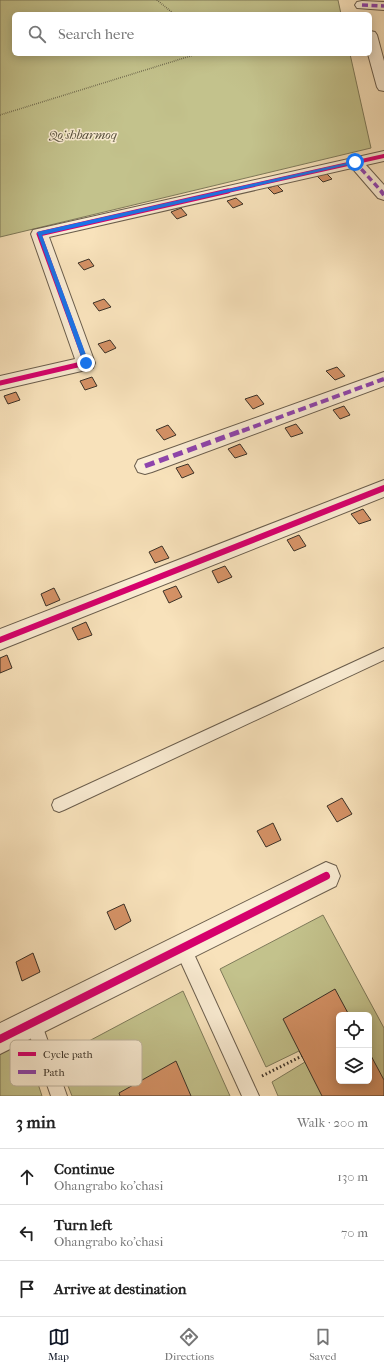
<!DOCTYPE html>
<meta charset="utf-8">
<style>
body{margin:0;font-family:"IM FELL French Canon",serif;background:#f2f2f2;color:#222}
.controls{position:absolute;right:12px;bottom:12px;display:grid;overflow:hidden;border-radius:6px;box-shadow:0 2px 10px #0003}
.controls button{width:36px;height:36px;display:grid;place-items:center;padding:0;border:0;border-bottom:1px solid #e0e0e0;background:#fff;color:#222;font:20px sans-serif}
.stop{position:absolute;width:12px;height:12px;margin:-9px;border:3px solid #1a73e8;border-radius:50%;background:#fff}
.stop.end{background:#1a73e8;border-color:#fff;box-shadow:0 1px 4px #0008}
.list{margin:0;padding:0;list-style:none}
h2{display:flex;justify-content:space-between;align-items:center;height:52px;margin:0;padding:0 16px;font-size:17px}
h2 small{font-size:13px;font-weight:400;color:#767676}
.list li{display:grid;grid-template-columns:26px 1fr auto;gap:12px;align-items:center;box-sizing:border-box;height:56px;padding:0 16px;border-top:1px solid #e0e0e0}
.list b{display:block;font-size:15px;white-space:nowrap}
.list p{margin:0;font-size:13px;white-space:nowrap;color:#767676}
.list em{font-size:13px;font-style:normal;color:#767676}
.icon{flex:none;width:22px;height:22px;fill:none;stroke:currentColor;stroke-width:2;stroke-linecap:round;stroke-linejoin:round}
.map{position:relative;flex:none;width:384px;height:1096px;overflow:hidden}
.search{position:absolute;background:#fff;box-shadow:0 2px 10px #0003;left:12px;right:12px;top:12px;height:44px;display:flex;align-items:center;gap:10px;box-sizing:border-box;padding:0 14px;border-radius:6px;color:#767676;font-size:15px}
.sheet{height:220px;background:#fff}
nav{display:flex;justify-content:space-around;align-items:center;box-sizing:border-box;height:56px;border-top:1px solid #e0e0e0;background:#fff;font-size:11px;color:#767676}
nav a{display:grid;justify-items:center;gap:2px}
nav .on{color:#111827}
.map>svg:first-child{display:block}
.green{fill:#c3c28c;stroke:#7e7a5a;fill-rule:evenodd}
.building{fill:#d59266;stroke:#3a3127}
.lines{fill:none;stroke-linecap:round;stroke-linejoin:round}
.lane-casing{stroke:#6a5d4c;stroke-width:2}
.street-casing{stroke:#6a5d4c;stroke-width:2}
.path-far1{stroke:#3a3127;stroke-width:1.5;stroke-dasharray:0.5 1.5;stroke-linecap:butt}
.path{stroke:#3a3127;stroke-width:3;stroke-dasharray:1.5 2.5;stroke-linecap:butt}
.lane{fill:#faecd3;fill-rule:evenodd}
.street{fill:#faecd3;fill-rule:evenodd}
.quiet-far2{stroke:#8e44ad;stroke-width:3.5;stroke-dasharray:6 3.5;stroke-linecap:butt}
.quiet-far1{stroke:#8e44ad;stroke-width:4;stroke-dasharray:8 4;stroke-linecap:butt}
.quiet{stroke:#8e44ad;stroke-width:5;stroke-dasharray:10 5;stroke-linecap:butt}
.cycleway-far3-casing{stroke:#faecd3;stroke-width:5.5}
.cycleway-far2-casing{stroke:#faecd3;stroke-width:7}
.cycleway-far1-casing{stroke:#faecd3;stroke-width:8}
.cycleway-casing{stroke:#faecd3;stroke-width:10}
.cycleway-far3{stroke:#d6006c;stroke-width:4}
.cycleway-far2{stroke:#d6006c;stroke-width:5}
.cycleway-far1{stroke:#d6006c;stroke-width:6}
.cycleway{stroke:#d6006c;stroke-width:8}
.route{fill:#1a73e8}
.labels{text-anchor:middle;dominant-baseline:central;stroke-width:3;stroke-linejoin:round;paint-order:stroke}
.far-park-label{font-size:13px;font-style:italic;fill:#554e3b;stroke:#faecd3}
.key{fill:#faecd3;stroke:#c0b49f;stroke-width:1}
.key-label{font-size:11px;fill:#3a3127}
</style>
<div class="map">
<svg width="384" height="1096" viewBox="0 0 384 1096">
<rect width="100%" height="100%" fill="#f8e2bb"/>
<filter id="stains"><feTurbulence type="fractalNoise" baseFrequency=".005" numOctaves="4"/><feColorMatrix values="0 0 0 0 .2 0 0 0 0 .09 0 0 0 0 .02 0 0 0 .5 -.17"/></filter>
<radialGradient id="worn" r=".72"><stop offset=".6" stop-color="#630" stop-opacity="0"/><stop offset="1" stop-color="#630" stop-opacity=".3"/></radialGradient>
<g class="green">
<path d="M0,0H338L341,14H14V54H350L371,148L0,237Z"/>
<path d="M323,915L384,1028V1096H278L272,1082L305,1062L299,1051L266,1067L220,969ZM339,1015H369V1081H339Z"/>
<path d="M183,991L230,1096H72L57,1058Z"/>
<path d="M24,1041L42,1096H0V1054Z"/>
</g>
<g class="building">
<path d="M326,173L332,179L323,182L317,176Z"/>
<path d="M277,185L283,191L274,194L268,188Z"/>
<path d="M236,198L243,204L233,208L227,201Z"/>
<path d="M181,208L187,215L177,219L171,212Z"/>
<path d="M89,259L94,266L84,270L78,263Z"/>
<path d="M104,299L111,307L99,311L93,303Z"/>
<path d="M110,340L116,348L105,353L98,344Z"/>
<path d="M337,367L345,376L335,380L326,371Z"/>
<path d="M92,377L97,386L85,390L80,381Z"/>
<path d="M16,392L20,400L8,404L4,396Z"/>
<path d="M257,395L264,404L253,409L245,399Z"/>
<path d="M344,406L350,415L340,419L333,410Z"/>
<path d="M296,424L303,433L291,437L285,428Z"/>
<path d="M168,425L176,435L164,440L156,430Z"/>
<path d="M240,444L247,454L235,458L228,449Z"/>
<path d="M188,464L194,473L182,478L176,468Z"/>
<path d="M363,509L371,520L359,524L351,514Z"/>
<path d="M299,535L306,546L294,551L287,540Z"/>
<path d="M162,546L169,558L155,563L149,552Z"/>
<path d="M225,566L232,577L218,583L212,571Z"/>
<path d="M176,586L182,597L169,603L163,591Z"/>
<path d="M54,588L60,600L46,606L41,594Z"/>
<path d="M86,622L92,635L78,640L72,628Z"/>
<path d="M7,655L12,668L0,673V658Z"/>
<path d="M342,798L352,814L337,822L327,806Z"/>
<path d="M273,823L281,840L266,847L257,831Z"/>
<path d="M124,904L131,921L115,930L107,912Z"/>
<path d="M33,953L40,972L22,981L16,962Z"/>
<path d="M335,989L349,1015H339V1081H369V1052L384,1080V1096H322L283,1019Z"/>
<path d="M176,1061L191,1096H120L119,1093Z"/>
</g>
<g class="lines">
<g class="lane-casing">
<g id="lane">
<path d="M384,648V660L64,810L59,812L54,810L52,805L54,800Z"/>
<path d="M182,939L188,941L259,1096H242L174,947L176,941Z"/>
<path d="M33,1014L39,1016L67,1096H51L25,1022L27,1016Z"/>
</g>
</g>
<g class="street-casing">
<g id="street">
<path d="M362,1L384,2V10L357,8L355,5L357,2Z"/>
<path d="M370,31L375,32L377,35L384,61V91L379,90L377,87L368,54H370Z"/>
<path d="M384,151V161L366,165L384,185V200L378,198L352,168L49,237L95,363L93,368L86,370L0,390V376L75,359L31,234L33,230Z"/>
<path d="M384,372V386L152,472L145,474L138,472L135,466L138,460Z"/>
<path d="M384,480V497L0,650V629Z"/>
<path d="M326,862L336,866L340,876L336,886L0,1054V1023Z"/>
</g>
</g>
<g class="path-far1">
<path d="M157,0L174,14"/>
<path d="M0,115L197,54"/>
</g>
<path class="path" d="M262,1076L302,1056"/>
<use href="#lane" class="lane"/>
<use href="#street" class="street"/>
<g class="quiet-far2">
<path d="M362,5L384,6"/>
<path d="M355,162L382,192"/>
</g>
<g class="quiet-far1">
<path d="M381,191L384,195"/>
<path d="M242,431L384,379"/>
</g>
<path class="quiet" d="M145,466L244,430"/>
<g class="cycleway-far3-casing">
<path id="cycleway-far3" d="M223,192L384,156"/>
</g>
<g class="cycleway-far2-casing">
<path id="cycleway-far2" d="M0,383L86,363L39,234L228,191"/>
</g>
<g class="cycleway-far1-casing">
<path id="cycleway-far1" d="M0,640L384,488"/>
</g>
<g class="cycleway-casing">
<path id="cycleway" d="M0,1039L326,876"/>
</g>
<use href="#cycleway-far3" class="cycleway-far3"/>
<use href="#cycleway-far2" class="cycleway-far2"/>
<use href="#cycleway-far1" class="cycleway-far1"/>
<use href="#cycleway" class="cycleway"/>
</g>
<path class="route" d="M355,161L356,163L42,235L89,363L84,365L37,232Z"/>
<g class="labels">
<g class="far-park-label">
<text x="83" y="134">Qo‘shbarmoq</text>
</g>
</g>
<rect x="10" y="1040" width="132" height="46" rx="6" class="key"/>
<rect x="18" y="1052" width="18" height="4" fill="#d6006c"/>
<rect x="18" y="1070" width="18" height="4" fill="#8e44ad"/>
<g class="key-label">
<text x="43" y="1058">Cycle path</text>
<text x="43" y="1076">Path</text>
</g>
<rect width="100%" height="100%" filter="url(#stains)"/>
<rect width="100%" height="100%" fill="url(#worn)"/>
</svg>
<div class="controls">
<button><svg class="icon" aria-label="locate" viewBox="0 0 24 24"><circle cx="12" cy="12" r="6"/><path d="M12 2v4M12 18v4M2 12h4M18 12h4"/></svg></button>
<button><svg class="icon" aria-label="layers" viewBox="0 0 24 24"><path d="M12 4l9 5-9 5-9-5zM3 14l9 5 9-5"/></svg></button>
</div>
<div class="stop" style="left:355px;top:162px"></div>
<div class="stop end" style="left:86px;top:363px"></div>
<div class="search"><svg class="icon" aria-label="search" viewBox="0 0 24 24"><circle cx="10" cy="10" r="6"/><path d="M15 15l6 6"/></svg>Search here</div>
</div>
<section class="sheet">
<h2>3 min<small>Walk · 200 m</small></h2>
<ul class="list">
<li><svg class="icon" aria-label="ahead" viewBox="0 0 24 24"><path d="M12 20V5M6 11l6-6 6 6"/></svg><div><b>Continue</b><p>Ohangrabo ko'chasi</p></div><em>130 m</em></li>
<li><svg class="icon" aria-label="left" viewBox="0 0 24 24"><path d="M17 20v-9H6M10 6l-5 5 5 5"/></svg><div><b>Turn left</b><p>Ohangrabo ko'chasi</p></div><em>70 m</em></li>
<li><svg class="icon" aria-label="arrive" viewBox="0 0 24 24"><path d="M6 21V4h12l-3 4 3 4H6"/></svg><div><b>Arrive at destination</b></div></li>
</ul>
</section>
<nav>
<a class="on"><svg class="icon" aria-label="map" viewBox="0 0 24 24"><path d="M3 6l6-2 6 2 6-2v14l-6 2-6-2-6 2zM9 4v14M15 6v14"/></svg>Map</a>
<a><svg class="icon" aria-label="directions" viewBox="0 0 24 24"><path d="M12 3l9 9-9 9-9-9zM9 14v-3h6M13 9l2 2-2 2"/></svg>Directions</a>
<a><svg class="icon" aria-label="saved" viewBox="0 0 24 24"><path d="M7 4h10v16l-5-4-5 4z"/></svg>Saved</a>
</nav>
